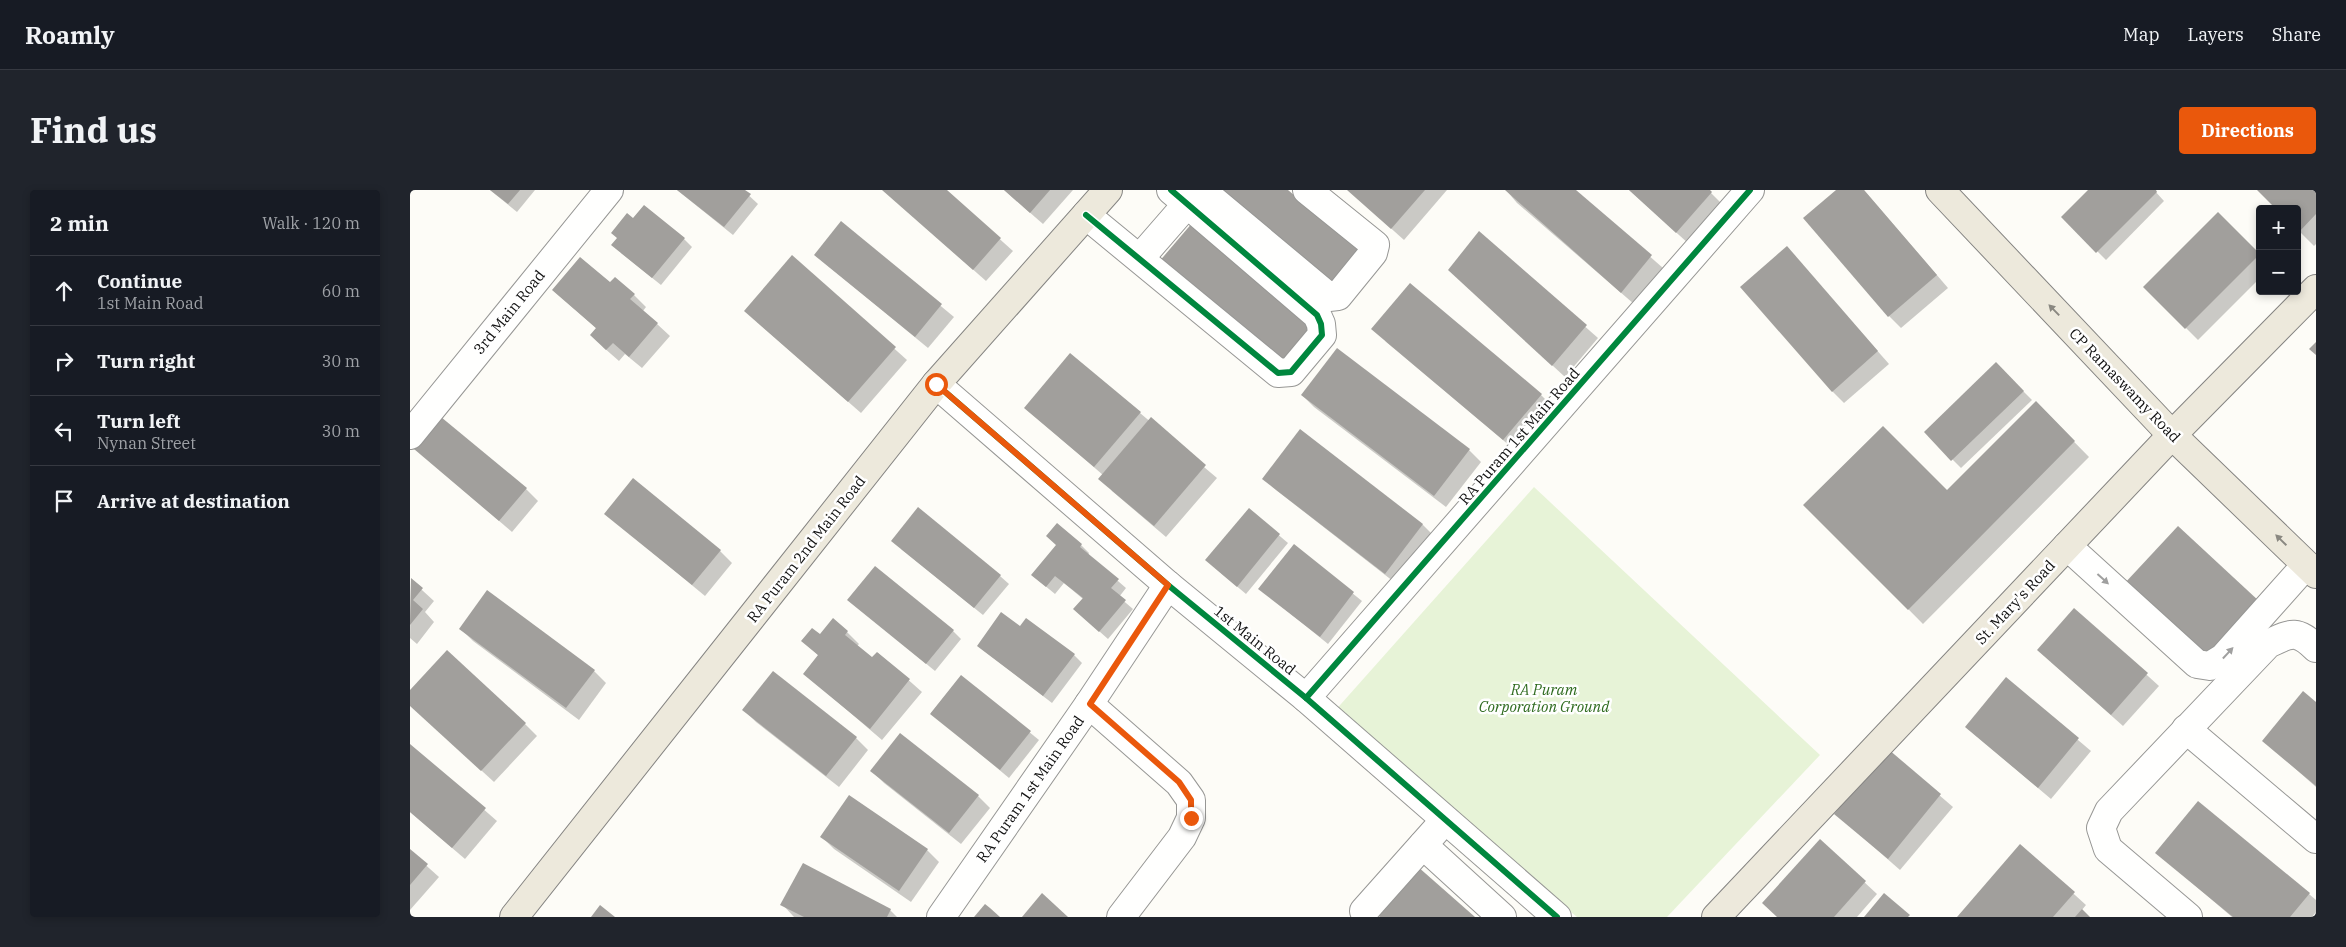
<!DOCTYPE html>
<meta charset="utf-8">
<style>
body{margin:0;font-family:"IBM Plex Serif",serif;background:#20242c;color:#f1f3f6}
.controls{position:absolute;right:15px;top:15px;display:grid;overflow:hidden;border-radius:5px;box-shadow:0 2px 8px #0003}
.controls button{width:45px;height:45px;display:grid;place-items:center;padding:0;border:0;border-bottom:1px solid #363941;background:#171b24;color:#f1f3f6;font:25px sans-serif}
.stop{position:absolute;width:15px;height:15px;margin:-11px;border:4px solid #ea580c;border-radius:50%;background:#fff}
.stop.end{background:#ea580c;border-color:#fff;box-shadow:0 1px 5px #0008}
.list{margin:0;padding:0;list-style:none}
h2{display:flex;justify-content:space-between;align-items:center;height:65px;margin:0;padding:0 20px;font-size:21px}
h2 small{font-size:16px;font-weight:400;color:#9ea1a6}
.list li{display:grid;grid-template-columns:32px 1fr auto;gap:15px;align-items:center;box-sizing:border-box;height:70px;padding:0 20px;border-top:1px solid #363941}
.list b{display:block;font-size:19px;white-space:nowrap}
.list p{margin:0;font-size:16px;white-space:nowrap;color:#9ea1a6}
.list em{font-size:16px;font-style:normal;color:#9ea1a6}
.icon{flex:none;width:28px;height:28px;fill:none;stroke:currentColor;stroke-width:2;stroke-linecap:round;stroke-linejoin:round}
.map{position:relative;flex:none;width:1906px;height:727px;overflow:hidden;border-radius:5px}
header{display:flex;align-items:center;gap:30px;box-sizing:border-box;height:70px;padding:0 25px;background:#171b24;border-bottom:1px solid #363941}
header strong{font-size:24px}
nav{display:flex;gap:28px;margin-inline-start:auto;font-size:18px}
.intro{display:flex;align-items:center;justify-content:space-between;box-sizing:border-box;height:120px;padding:0 30px}
h1{margin:0;font-size:35px}
.button{padding:12px 22px;border-radius:5px;background:#ea580c;color:#fff;font-size:18px;font-weight:700}
main{display:flex;gap:30px;padding:0 30px}
aside{flex:1;background:#171b24;border-radius:5px;box-shadow:0 2px 8px #0003}
.map>svg:first-child{display:block}
.green{fill:#e7f3d7}
.shadow{fill:#0003}
.building{fill:#a19f9c}
.lines{fill:none;stroke-linecap:round;stroke-linejoin:round}
.minor-casing{stroke:#979795;stroke-width:30}
.major-casing{stroke:#858482;stroke-width:30}
.minor{stroke:#fffffe;stroke-width:28}
.major{stroke:#ede9dc;stroke-width:28}
.cycleway-casing{stroke:#fff;stroke-width:9}
.cycleway{stroke:#00873e;stroke-width:6}
.oneway{fill:#8a8881}
.oneway2{fill:#a0a09f}
.route{stroke:#ea580c;stroke-width:6}
.labels{text-anchor:middle;dominant-baseline:central;stroke-width:5;stroke-linejoin:round;paint-order:stroke}
.street-label{font-size:15px;fill:#111;stroke:#fff}
.park-label{font-size:15px;font-style:italic;fill:#2f6b1f;stroke:#fff}
</style>
<header>
<strong>Roamly</strong>
<nav><a>Map</a><a>Layers</a><a>Share</a></nav>
</header>
<div class="intro"><h1>Find us</h1><a class="button">Directions</a></div>
<main>
<aside>
<h2>2 min<small>Walk · 120 m</small></h2>
<ul class="list">
<li><svg class="icon" aria-label="ahead" viewBox="0 0 24 24"><path d="M12 20V5M6 11l6-6 6 6"/></svg><div><b>Continue</b><p>1st Main Road</p></div><em>60 m</em></li>
<li><svg class="icon" aria-label="right" viewBox="0 0 24 24"><path d="M7 20v-9h11M14 6l5 5-5 5"/></svg><div><b>Turn right</b></div><em>30 m</em></li>
<li><svg class="icon" aria-label="left" viewBox="0 0 24 24"><path d="M17 20v-9H6M10 6l-5 5 5 5"/></svg><div><b>Turn left</b><p>Nynan Street</p></div><em>30 m</em></li>
<li><svg class="icon" aria-label="arrive" viewBox="0 0 24 24"><path d="M6 21V4h12l-3 4 3 4H6"/></svg><div><b>Arrive at destination</b></div></li>
</ul>
</aside>
<div class="map">
<svg width="1906" height="727" viewBox="0 0 1906 727">
<rect width="100%" height="100%" fill="#fdfcf7"/>
<path class="green" d="M1124,297L1410,565L1257,727H1167L923,523Z"/>
<g class="shadow">
<path d="M80,0H125L107,22Z"/>
<path d="M267,0H333L348,14L323,45Z"/>
<path d="M473,0H535L603,61L576,91Z"/>
<path d="M594,0H663L633,34Z"/>
<path d="M938,0H1037L994,50Z"/>
<path d="M1096,0H1164L1253,78L1224,114L1107,13Z"/>
<path d="M1219,0H1298L1313,15L1279,54Z"/>
<path d="M1428,0H1454L1538,98L1491,138L1479,126Z"/>
<path d="M1680,0H1744L1754,11L1696,70L1653,27Z"/>
<path d="M1849,0H1906V54L1904,56L1887,39V19Z"/>
<path d="M1808,24L1850,66V88L1788,150L1735,97Z"/>
<path d="M223,29L274,49L282,57L251,95L211,63Z"/>
<path d="M431,33L544,127L518,158L405,65Z"/>
<path d="M1069,43L1188,148L1155,187L1052,92Z"/>
<path d="M1377,58L1479,174L1434,213L1422,201Z"/>
<path d="M382,67L497,170L451,223L347,132Z"/>
<path d="M200,94L224,105L236,117L233,121L260,146L232,178L215,164L209,171L193,157L187,139L143,100Z"/>
<path d="M975,151L1131,205L1143,217L1106,261Z"/>
<path d="M1586,174L1622,210L1551,278L1515,242Z"/>
<path d="M892,205L1059,260L1071,272L1036,317L904,217Z"/>
<path d="M1626,213L1679,267L1513,434L1395,315L1537,302Z"/>
<path d="M615,218L730,223L807,288L756,347L702,301L693,285Z"/>
<path d="M890,241L1013,335L1025,347L988,395L866,300L854,288Z"/>
<path d="M5,259L116,299L128,311L102,342Z"/>
<path d="M839,320L878,353L836,404L805,378Z"/>
<path d="M196,324L310,361L322,373L295,406Z"/>
<path d="M671,355L679,363L678,365L716,398L709,407L723,419L698,449L664,419L673,409L654,393L645,404L622,385Z"/>
<path d="M884,356L952,411L918,454L850,399Z"/>
<path d="M491,359L590,386L599,394L573,425Z"/>
<path d="M1,390L24,411L15,422L24,432L7,454L0,448Z"/>
<path d="M439,410L543,441L551,449L525,481Z"/>
<path d="M1664,419L1749,496L1713,536L1641,472Z"/>
<path d="M610,437L664,465L672,473L642,513L568,456Z"/>
<path d="M51,439L184,481L196,493L169,530L63,451Z"/>
<path d="M437,442L449,454L447,456L462,469L468,463L512,502L472,550L395,484L409,466L393,451Z"/>
<path d="M363,482L446,548L458,560L429,597L346,532L334,520Z"/>
<path d="M551,486L629,550L599,588L521,523Z"/>
<path d="M1596,489L1681,561L1641,609L1556,537Z"/>
<path d="M0,502L115,534L127,546L84,592L0,515Z"/>
<path d="M1906,514V597L1854,551Z"/>
<path d="M0,555L87,631L55,669L0,622Z"/>
<path d="M1478,561L1543,617L1490,680L1426,624Z"/>
<path d="M462,581L568,606L580,618L551,654L474,593Z"/>
<path d="M440,607L517,660L529,672L501,712L424,659L412,647Z"/>
<path d="M1410,651L1467,704L1447,727H1368Z"/>
<path d="M1610,655L1676,715L1671,721L1678,727H1549Z"/>
<path d="M0,661L29,687L0,720Z"/>
<path d="M1747,663L1899,704L1906,710V722L1902,727H1822Z"/>
<path d="M393,674L480,720L487,727H384L372,714Z"/>
</g>
<g class="building">
<path d="M80,0H110L98,14Z"/>
<path d="M267,0H335L341,4L314,37Z"/>
<path d="M472,0H537L591,48L563,80Z"/>
<path d="M594,0H640L620,23Z"/>
<path d="M800,0H878L953,64L920,103Z"/>
<path d="M937,0H1015L981,39Z"/>
<path d="M1095,0H1166L1242,65L1211,103Z"/>
<path d="M1219,0H1300L1302,2L1266,43Z"/>
<path d="M1426,0H1454L1527,85L1478,127L1393,28Z"/>
<path d="M1678,0H1746L1747,2L1686,63L1651,27Z"/>
<path d="M1847,0H1906V24L1889,42L1887,19H1866Z"/>
<path d="M234,15L275,48L242,88L201,55L207,48L201,43L217,23L223,28Z"/>
<path d="M1808,22L1850,64L1775,139L1733,97Z"/>
<path d="M431,31L532,114L505,147L404,65Z"/>
<path d="M783,32L908,138L873,179L748,73Z"/>
<path d="M1069,41L1177,135L1142,176L1038,80Z"/>
<path d="M1377,56L1468,161L1422,202L1330,97Z"/>
<path d="M382,65L486,157L438,212L334,121Z"/>
<path d="M170,67L200,92L205,87L225,104L220,109L248,133L219,167L203,153L196,160L180,145L186,138L142,100Z"/>
<path d="M1000,93L1132,204L1093,250L961,139Z"/>
<path d="M1906,152V165L1899,159Z"/>
<path d="M927,158L1060,259L1024,306L891,205Z"/>
<path d="M660,163L731,222L684,277L614,218Z"/>
<path d="M1586,172L1614,201L1541,271L1514,242Z"/>
<path d="M1626,211L1665,251L1498,420L1393,315L1473,236L1537,300Z"/>
<path d="M31,227L117,298L89,331L4,259Z"/>
<path d="M741,227L796,275L744,336L688,289Z"/>
<path d="M890,239L1013,334L975,384L852,289Z"/>
<path d="M223,288L311,360L282,395L194,324Z"/>
<path d="M508,317L591,385L564,418L481,351Z"/>
<path d="M839,318L870,344L827,397L795,370Z"/>
<path d="M647,333L672,354L670,357L709,389L701,398L716,410L689,442L663,419L673,408L645,386L636,397L621,385L646,355L636,346Z"/>
<path d="M1768,336L1850,412L1795,470L1714,394Z"/>
<path d="M884,354L944,402L910,447L848,399Z"/>
<path d="M465,376L544,440L516,474L437,410Z"/>
<path d="M1,388L13,398L3,410L13,419L0,435Z"/>
<path d="M77,400L185,480L156,518L49,439Z"/>
<path d="M1664,418L1738,483L1701,525L1627,460Z"/>
<path d="M591,422L610,436L616,428L665,464L633,506L567,456Z"/>
<path d="M423,428L438,441L435,445L462,467L467,462L500,489L460,539L393,484L408,465L391,451L402,438L410,444Z"/>
<path d="M37,460L116,533L71,581L0,516V500Z"/>
<path d="M363,481L447,547L416,586L332,520Z"/>
<path d="M551,485L621,541L590,580L520,524Z"/>
<path d="M1596,487L1669,548L1628,598L1555,537Z"/>
<path d="M1893,501L1906,512V596L1852,551Z"/>
<path d="M490,543L569,605L539,643L460,581Z"/>
<path d="M0,554L76,618L42,658L0,622Z"/>
<path d="M1478,559L1531,604L1478,669L1424,624Z"/>
<path d="M439,605L518,659L489,701L410,647Z"/>
<path d="M1788,611L1900,703L1880,727H1823L1745,663Z"/>
<path d="M1410,649L1456,691L1424,727H1367L1352,713Z"/>
<path d="M1610,654L1665,702L1643,727H1547Z"/>
<path d="M0,659L18,674L0,695Z"/>
<path d="M393,673L481,719L477,727H394L370,715Z"/>
<path d="M1007,676L1065,727H970L965,723Z"/>
<path d="M632,703L658,727H612Z"/>
<path d="M1474,703L1500,725L1498,727H1454Z"/>
<path d="M575,714L580,718L590,727H564Z"/>
<path d="M190,715L205,727H181Z"/>
<path d="M1672,719L1680,727H1665Z"/>
</g>
<g class="lines">
<g class="minor-casing">
<g id="minor">
<path d="M791,0L919,107L928,106L963,63L965,55L897,0"/>
<path d="M676,25L868,183L881,182L912,145L911,134L907,125L761,0"/>
<path d="M730,68L777,14"/>
<path d="M526,194L758,395L896,508L1147,727"/>
<path d="M0,245L199,0"/>
<path d="M1657,356L1787,474L1800,476L1813,468L1896,375"/>
<path d="M896,508L1340,0"/>
<path d="M679,514L769,593L781,610V628L772,647L711,727"/>
<path d="M1776,539L1906,649"/>
<path d="M1013,655L1092,727"/>
<path d="M954,721L1035,630"/>
<path d="M531,727L679,514L758,395"/>
<path d="M1778,727L1698,659L1691,638L1699,621L1858,454C1881,443 1886,439 1906,458"/>
</g>
</g>
<g class="major-casing">
<g id="major">
<path d="M1530,0L1762,245L1906,384"/>
<path d="M104,727L526,194L698,0"/>
<path d="M1306,727L1762,245L1906,99"/>
</g>
</g>
<use href="#minor" class="minor"/>
<use href="#major" class="major"/>
<g class="cycleway-casing">
<g id="cycleway">
<path d="M676,25L868,183L881,182L912,145L911,134L907,125L761,0"/>
<path d="M526,194L758,395L896,508L1147,727"/>
<path d="M896,508L1340,0"/>
</g>
</g>
<use href="#cycleway" class="cycleway"/>
</g>
<defs><path id="oneway-solid" d="M-6-.8H1V-3.2L6.5 0L1 3.2V.8H-6Z" transform="scale(1.25)"/></defs>
<g class="oneway">
<use href="#oneway-solid" transform="translate(1644 120) rotate(-134)"/>
<use href="#oneway-solid" transform="translate(1871 350) rotate(-136)"/>
</g>
<g class="oneway2">
<use href="#oneway-solid" transform="translate(1693 389) rotate(42)"/>
<use href="#oneway-solid" transform="translate(1818 463) rotate(-47)"/>
</g>
<g class="lines">
<path class="route" d="M526,194L758,395L680,514L769,592L781,610V628"/>
</g>
<g class="labels">
<g class="street-label">
<text transform="translate(99 122) rotate(-51)">3rd Main Road</text>
<text transform="translate(1715 195) rotate(46)">CP Ramaswamy Road</text>
<text transform="translate(1109 246) rotate(-49)">RA Puram 1st Main Road</text>
<text transform="translate(396 359) rotate(-52)">RA Puram 2nd Main Road</text>
<text transform="translate(1605 412) rotate(-47)">St. Mary's Road</text>
<text transform="translate(845 450) rotate(39)">1st Main Road</text>
<text transform="translate(620 599) rotate(-55)">RA Puram 1st Main Road</text>
</g>
<g class="park-label">
<text x="1134" y="499">RA Puram<tspan x="1134" dy="17">Corporation Ground</tspan></text>
</g>
</g>
</svg>
<div class="controls">
<button>+</button>
<button>−</button>
</div>
<div class="stop" style="left:526px;top:194px"></div>
<div class="stop end" style="left:781px;top:628px"></div>
</div>
</main>
